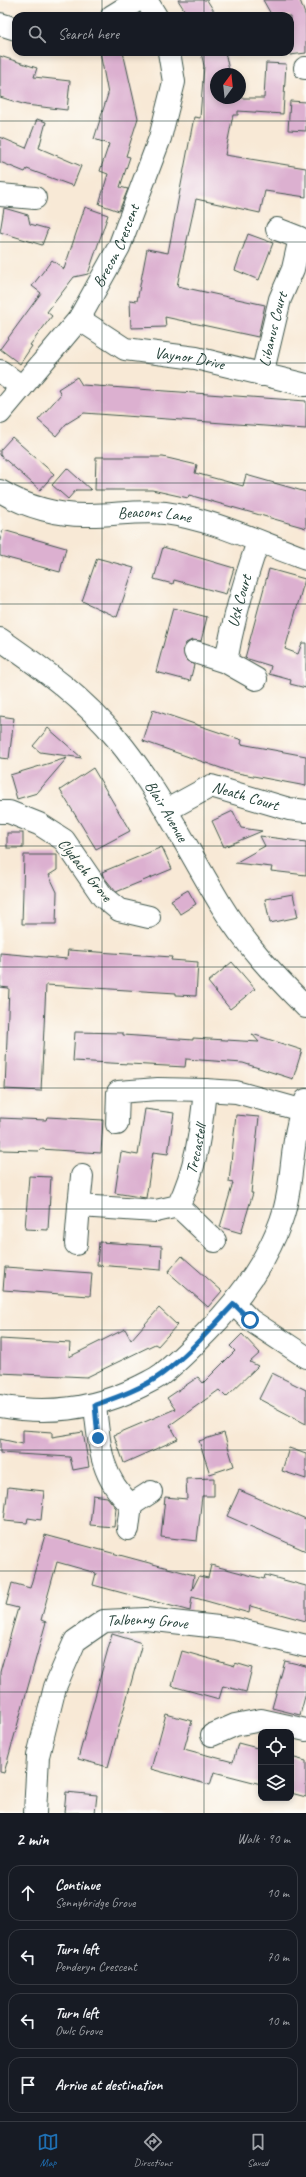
<!DOCTYPE html>
<meta charset="utf-8">
<style>
body{margin:0;font-family:Caveat,sans-serif;background:#20242c;color:#f1f3f6}
.controls{position:absolute;right:12px;bottom:12px;display:grid;overflow:hidden;border-radius:8px;box-shadow:0 2px 6px #0003}
.controls button{width:36px;height:36px;display:grid;place-items:center;padding:0;border:0;border-bottom:1px solid #363941;background:#171b24;color:#f1f3f6;font:20px sans-serif}
.compass{position:absolute;left:210px;top:68px;width:36px;height:36px;border-radius:50%;background:#171b24;box-shadow:0 2px 6px #0003;rotate:15deg}
.stop{position:absolute;width:12px;height:12px;margin:-9px;border:3px solid #1f6fb2;border-radius:50%;background:#fff}
.stop.end{background:#1f6fb2;border-color:#fff;box-shadow:0 1px 4px #0008}
.list{margin:0;padding:0;list-style:none}
h2{display:flex;justify-content:space-between;align-items:center;height:52px;margin:0;padding:0 16px;font-size:17px}
h2 small{font-size:13px;font-weight:400;color:#9ea1a6}
.list li{display:grid;grid-template-columns:26px 1fr auto;gap:12px;align-items:center;box-sizing:border-box;height:56px;margin:0 8px 8px;padding:0 8px;border:1px solid #363941;border-radius:12px}
.list b{display:block;font-size:15px;white-space:nowrap}
.list p{margin:0;font-size:13px;white-space:nowrap;color:#9ea1a6}
.list em{font-size:13px;font-style:normal;color:#9ea1a6}
.icon{flex:none;width:22px;height:22px;fill:none;stroke:currentColor;stroke-width:2;stroke-linecap:round;stroke-linejoin:round}
.map{position:relative;flex:none;width:306px;height:1813px;overflow:hidden}
.search{position:absolute;background:#171b24;box-shadow:0 2px 6px #0003;left:12px;right:12px;top:12px;height:44px;display:flex;align-items:center;gap:10px;box-sizing:border-box;padding:0 14px;border-radius:12px;color:#9ea1a6;font-size:15px}
.sheet{height:308px;background:#171b24}
nav{display:flex;justify-content:space-around;align-items:center;box-sizing:border-box;height:56px;border-top:1px solid #363941;background:#171b24;font-size:11px;color:#9ea1a6}
nav a{display:grid;justify-items:center;gap:2px}
nav .on{color:#1f6fb2}
.map>svg:first-child{display:block}
.building{fill:#dcb0d0}
.lines{fill:none;stroke-linecap:round;stroke-linejoin:round}
.minor-casing{stroke:#40574c;stroke-width:24}
.minor{stroke:#fff;stroke-width:22}
.route{stroke:#1f6fb2;stroke-width:5}
.grid{fill:none;stroke:#1f3d34;stroke-width:1;stroke-opacity:0.55}
.labels{text-anchor:middle;dominant-baseline:central;stroke-width:3.5;stroke-linejoin:round;paint-order:stroke}
.street-label{font-size:16px;fill:#1f3d34;stroke:#fdfcf7}
</style>
<div class="map">
<svg width="306" height="1813" viewBox="0 0 306 1813">
<rect width="100%" height="100%" fill="#fdfcf7"/>
<filter id="ink" filterUnits="userSpaceOnUse"><feTurbulence type="fractalNoise" baseFrequency=".025" numOctaves="2"/><feDisplacementMap in="SourceGraphic" scale="8" xChannelSelector="R" yChannelSelector="G"/><feConvolveMatrix kernelMatrix="1 2 1 2 8 2 1 2 1" color-interpolation-filters="sRGB"/></filter>
<filter id="wash" filterUnits="userSpaceOnUse"><feTurbulence type="fractalNoise" baseFrequency=".012" numOctaves="4" result="noise"/><feDisplacementMap in="SourceGraphic" scale="16" xChannelSelector="R" yChannelSelector="G"/><feGaussianBlur stdDeviation="0.9" result="paint"/><feColorMatrix in="noise" values="0 0 0 0 0 0 0 0 0 0 0 0 0 0 0 0 0 1.4 0 .05"/><feComposite in="paint" operator="in"/></filter>
<g filter="url(#wash)">
<rect width="100%" height="100%" fill="#f8e9d6"/>
<g id="blocks">
<g class="building">
<path d="M178,0H207L217,16H188Z"/>
<path d="M263,0H300L306,17V53L290,55V16H272Z"/>
<path d="M100,52H123L138,118L126,156L130,157L120,187L128,189L119,211L99,204L108,174L100,171L109,144L94,139L108,94Z"/>
<path d="M201,52H225L229,70L216,73V98H264L266,63L286,64L283,114L238,111V115H233L225,155L306,168V197L265,191L260,213L196,199L177,286L265,305L258,337L165,317L166,327L131,328L130,300L137,301L147,249L168,253L194,117L200,118L204,66Z"/>
<path d="M0,56L37,68L34,77L70,81L67,110L26,105L0,97Z"/>
<path d="M290,101L306,102V131L288,130Z"/>
<path d="M37,119L46,122L39,148L81,166L73,186L27,169L25,172L0,162V137L26,148Z"/>
<path d="M85,207L108,215L88,274L74,277L47,312L52,316L30,345L32,346L20,364L0,349L41,293L32,286L52,260L64,269Z"/>
<path d="M4,208L28,215L30,224L48,229L42,245L0,232Z"/>
<path d="M248,234L273,243L259,280L235,270Z"/>
<path d="M77,377L82,385L306,401V429L84,413L66,424L56,436L38,420L61,394L58,389Z"/>
<path d="M12,437L54,474L40,490L0,455V450Z"/>
<path d="M96,457H163L197,465L195,473L243,486L246,475L306,492V528L189,495L188,498L152,490H95Z"/>
<path d="M67,468L91,490H76L68,499L52,485Z"/>
<path d="M3,530L66,548L60,572L0,556V540Z"/>
<path d="M163,547L234,568L226,594L174,580L173,584L154,579Z"/>
<path d="M97,558L134,568L117,617L82,601Z"/>
<path d="M269,569L305,579L285,649L298,654L302,643H306V688L290,684L291,680L269,674L271,666L245,658Z"/>
<path d="M173,608L207,617L201,641L192,640L186,643L183,649L186,660L194,665L190,681L156,672Z"/>
<path d="M153,710L242,740L241,744L306,756V786L232,772L143,741Z"/>
<path d="M0,716L14,718L9,759L0,758Z"/>
<path d="M48,728L82,758L40,752L33,746Z"/>
<path d="M67,758L37,793L17,799L10,775Z"/>
<path d="M93,768L130,831L96,849L60,790Z"/>
<path d="M233,811L241,828L262,831L224,847L212,821Z"/>
<rect x="7" y="833" width="16" height="15"/>
<path d="M260,836L306,842V875L271,871L272,867L235,863L265,846Z"/>
<path d="M162,847L172,869L116,892L103,876L102,872Z"/>
<path d="M24,855H57V870L49,875L57,892L56,924H22Z"/>
<path d="M188,890L196,904L180,914L171,900Z"/>
<path d="M293,894L298,917L270,923L265,899Z"/>
<path d="M68,950L172,957L171,960L198,962L196,996L176,995V993L46,985L41,1091L5,1089L9,988L0,987V953L67,959Z"/>
<path d="M232,962L255,989L230,1009L208,982Z"/>
<path d="M75,1032L123,1033V1035L193,1040V1038L259,1042L252,1034L302,1050L293,1079L243,1063L186,1059L185,1067L73,1061Z"/>
<path d="M145,1109L174,1113L168,1154L153,1152L146,1198L115,1193L121,1152L138,1155Z"/>
<path d="M236,1115L259,1117L251,1193H253L241,1233L220,1227L233,1183L229,1182Z"/>
<path d="M47,1117L103,1120L101,1153L40,1149L39,1151L0,1150V1118L46,1120Z"/>
<path d="M29,1176L51,1177L48,1230L25,1229Z"/>
<path d="M99,1242L162,1246L161,1270L97,1265Z"/>
<path d="M182,1256L222,1291L208,1307L168,1272Z"/>
<path d="M5,1267L92,1273L90,1296L3,1290Z"/>
<path d="M159,1308L177,1325L158,1346L155,1344L87,1377L0,1373V1339L70,1343L69,1357L125,1329L131,1340Z"/>
<path d="M242,1334L260,1353L250,1362L258,1366L226,1397L219,1390L170,1425L178,1439L124,1463L114,1435L175,1409L167,1398L198,1377L203,1383L235,1351L230,1346Z"/>
<path d="M272,1373L306,1390V1424L259,1399Z"/>
<path d="M23,1430L52,1432V1437L83,1432L89,1467L73,1470L70,1457L0,1453V1439L23,1444Z"/>
<path d="M224,1433L234,1466L210,1474L199,1441Z"/>
<path d="M289,1448L306,1454V1479L282,1471Z"/>
<path d="M214,1478V1496H202L197,1541L161,1537L165,1497L187,1499L186,1479Z"/>
<path d="M8,1487L44,1491L41,1520L28,1518L27,1523L4,1521Z"/>
<path d="M239,1490L306,1519V1551L227,1516Z"/>
<path d="M93,1495L107,1497L116,1508L114,1527L90,1525Z"/>
<path d="M45,1535L194,1575L192,1590L199,1576L208,1578L211,1565L264,1579L265,1575L306,1586V1621L250,1606L249,1613L192,1597L190,1611L93,1585L96,1573L57,1562L41,1620L46,1622L4,1773L0,1772V1672L18,1608L6,1605L12,1583L30,1588Z"/>
<path d="M112,1634L142,1643L108,1767L78,1759Z"/>
<path d="M182,1651L235,1666V1663L252,1668L246,1692L223,1686L219,1699L172,1686Z"/>
<path d="M285,1661L306,1666V1693L300,1715L272,1708Z"/>
<path d="M166,1714L192,1721L184,1749L233,1762L238,1743L261,1749V1784L214,1772L210,1785L151,1769Z"/>
<path d="M291,1757L306,1761V1797L291,1793Z"/>
<path d="M66,1792L97,1795L95,1813H64Z"/>
</g>
</g>
</g>
<g filter="url(#ink)">
<use href="#blocks" fill-opacity="0" stroke="#40574c" stroke-width="1"/>
<g class="lines">
<g class="minor-casing">
<g id="minor">
<path d="M146,0L156,16"/>
<path d="M112,16L138,0"/>
<path d="M0,24L16,29"/>
<path d="M305,68H306"/>
<path d="M0,195L35,198"/>
<path id="s1" d="M79,319L125,349L196,358L306,385"/>
<path d="M0,371L22,387"/>
<path id="s2" d="M262,375L280,299L293,269L300,238L277,229"/>
<path id="s3" d="M0,413L79,319L119,247L160,138L174,82L169,52"/>
<path id="s4" d="M0,491C26,507 59,516 90,515C115,515 139,510 165,513C212,519 261,543 306,559"/>
<path id="s5" d="M0,639C42,668 85,699 117,739C159,790 187,849 221,905C244,943 275,976 306,1007"/>
<path id="s6" d="M195,652L226,662C233,620 244,582 258,542"/>
<path d="M226,662L256,679"/>
<path id="s7" d="M167,810L211,786L289,809L306,811"/>
<path d="M0,812H9L39,824L64,840L103,897L119,910L149,917"/>
<path d="M117,1124L118,1092L158,1089L205,1090"/>
<path id="s8" d="M82,1176L79,1206L156,1211L178,1206C196,1170 201,1130 205,1090L236,1092L301,1110"/>
<path d="M178,1206L215,1241"/>
<path d="M76,1244L79,1206"/>
<path d="M234,1304L250,1320L306,1357"/>
<path d="M95,1405C99,1444 100,1477 131,1505L128,1529"/>
<path d="M0,1406C49,1415 96,1409 141,1386C148,1382 156,1379 162,1374C178,1362 192,1347 206,1333C239,1300 265,1265 281,1221C295,1182 289,1138 306,1100"/>
<path d="M131,1505L151,1492"/>
<path d="M212,1735L235,1725L261,1720L306,1730"/>
<path id="s9" d="M35,1813L38,1756L55,1687L75,1641L104,1621L146,1619L236,1629L306,1646"/>
</g>
</g>
<use href="#minor" class="minor"/>
</g>
</g>
<g class="lines" filter="url(#ink)">
<path class="route" d="M98,1438L95,1405C118,1397 143,1388 162,1374C189,1354 211,1328 234,1304L250,1320"/>
</g>
<path class="grid" d="M102,0V16M204,0V16M102,52V1813M204,52V1813M0,121H306M0,242H306M0,363H306M0,483H306M0,604H306M0,725H306M0,846H306M0,967H306M0,1088H306M0,1209H306M0,1330H306M0,1450H306M0,1571H306M0,1692H306"/>
<g class="labels">
<g class="street-label">
<text stroke="none"><textPath href="#s3" startOffset="205">Brecon Crescent</textPath></text>
<text stroke="none"><textPath href="#s2" startOffset="47">Libanus Court</textPath></text>
<text stroke="none"><textPath href="#s1" startOffset="120">Vaynor Drive</textPath></text>
<text stroke="none"><textPath href="#s4" startOffset="159">Beacons Lane</textPath></text>
<text stroke="none"><textPath href="#s6" startOffset="95">Usk Court</textPath></text>
<text stroke="none"><textPath href="#s7" startOffset="86">Neath Court</textPath></text>
<text stroke="none"><textPath href="#s5" startOffset="242">Blair Avenue</textPath></text>
<text transform="translate(85 870) rotate(51)">Clydach Grove</text>
<text stroke="none"><textPath href="#s8" startOffset="190">Trecastell</textPath></text>
<text stroke="none"><textPath href="#s9" startOffset="257">Talbenny Grove</textPath></text>
</g>
</g>
</svg>
<div class="controls">
<button><svg class="icon" aria-label="locate" viewBox="0 0 24 24"><circle cx="12" cy="12" r="6"/><path d="M12 2v4M12 18v4M2 12h4M18 12h4"/></svg></button>
<button><svg class="icon" aria-label="layers" viewBox="0 0 24 24"><path d="M12 4l9 5-9 5-9-5zM3 14l9 5 9-5"/></svg></button>
</div>
<svg class="compass" viewBox="-18 -18 36 36"><path d="M0-13l5 13h-10z" fill="#e53935"/><path d="M0 13l5-13h-10z" fill="#9ea1a6"/></svg>
<div class="stop" style="left:250px;top:1320px"></div>
<div class="stop end" style="left:98px;top:1438px"></div>
<div class="search"><svg class="icon" aria-label="search" viewBox="0 0 24 24"><circle cx="10" cy="10" r="6"/><path d="M15 15l6 6"/></svg>Search here</div>
</div>
<section class="sheet">
<h2>2 min<small>Walk · 90 m</small></h2>
<ul class="list">
<li><svg class="icon" aria-label="ahead" viewBox="0 0 24 24"><path d="M12 20V5M6 11l6-6 6 6"/></svg><div><b>Continue</b><p>Sennybridge Grove</p></div><em>10 m</em></li>
<li><svg class="icon" aria-label="left" viewBox="0 0 24 24"><path d="M17 20v-9H6M10 6l-5 5 5 5"/></svg><div><b>Turn left</b><p>Penderyn Crescent</p></div><em>70 m</em></li>
<li><svg class="icon" aria-label="left" viewBox="0 0 24 24"><path d="M17 20v-9H6M10 6l-5 5 5 5"/></svg><div><b>Turn left</b><p>Owls Grove</p></div><em>10 m</em></li>
<li><svg class="icon" aria-label="arrive" viewBox="0 0 24 24"><path d="M6 21V4h12l-3 4 3 4H6"/></svg><div><b>Arrive at destination</b></div></li>
</ul>
</section>
<nav>
<a class="on"><svg class="icon" aria-label="map" viewBox="0 0 24 24"><path d="M3 6l6-2 6 2 6-2v14l-6 2-6-2-6 2zM9 4v14M15 6v14"/></svg>Map</a>
<a><svg class="icon" aria-label="directions" viewBox="0 0 24 24"><path d="M12 3l9 9-9 9-9-9zM9 14v-3h6M13 9l2 2-2 2"/></svg>Directions</a>
<a><svg class="icon" aria-label="saved" viewBox="0 0 24 24"><path d="M7 4h10v16l-5-4-5 4z"/></svg>Saved</a>
</nav>
